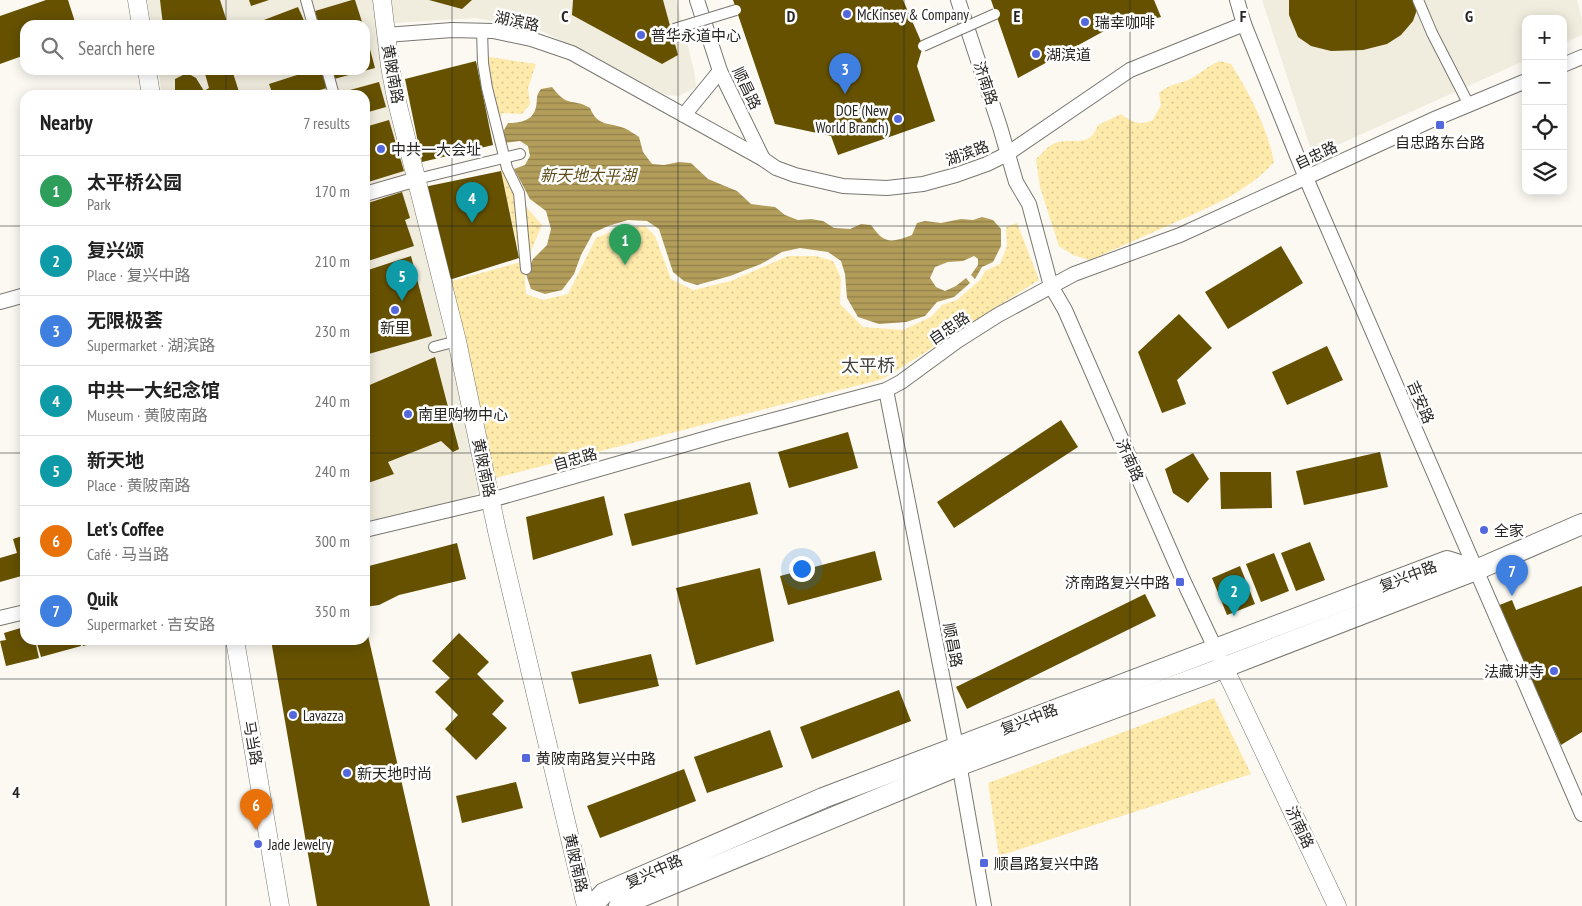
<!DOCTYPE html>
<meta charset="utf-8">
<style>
body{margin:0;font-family:"PT Sans Narrow","Noto Sans SC",sans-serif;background:#f2f2f2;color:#222}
.controls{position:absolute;right:15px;top:15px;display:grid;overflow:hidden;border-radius:10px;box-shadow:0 2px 12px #0003}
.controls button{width:45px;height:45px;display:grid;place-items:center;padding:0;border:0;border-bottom:1px solid #e0e0e0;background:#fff;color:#222;font:25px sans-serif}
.you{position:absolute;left:801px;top:568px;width:18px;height:18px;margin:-12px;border:4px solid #fff;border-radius:50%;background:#1a73e8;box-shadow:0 0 0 8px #1a73e833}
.badge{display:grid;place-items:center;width:32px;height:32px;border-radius:50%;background:#0b8043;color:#fff;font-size:16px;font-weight:700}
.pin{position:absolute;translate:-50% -41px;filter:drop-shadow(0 1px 2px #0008)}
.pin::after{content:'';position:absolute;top:26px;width:18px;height:15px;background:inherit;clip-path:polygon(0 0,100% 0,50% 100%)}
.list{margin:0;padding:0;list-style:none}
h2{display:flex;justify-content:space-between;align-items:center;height:65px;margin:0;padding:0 20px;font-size:21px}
h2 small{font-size:16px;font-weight:400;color:#767676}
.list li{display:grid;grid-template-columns:32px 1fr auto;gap:15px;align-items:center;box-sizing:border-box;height:70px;padding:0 20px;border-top:1px solid #e0e0e0}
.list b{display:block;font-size:19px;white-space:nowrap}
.list p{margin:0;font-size:16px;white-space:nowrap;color:#767676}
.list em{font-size:16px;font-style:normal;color:#767676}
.icon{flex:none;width:28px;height:28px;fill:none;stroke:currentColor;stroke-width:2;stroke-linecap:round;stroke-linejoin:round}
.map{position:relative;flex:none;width:1582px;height:906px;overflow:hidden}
.search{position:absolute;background:#fff;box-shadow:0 2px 12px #0003;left:20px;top:20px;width:350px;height:55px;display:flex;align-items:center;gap:12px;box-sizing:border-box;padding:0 18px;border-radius:15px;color:#767676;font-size:19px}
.panel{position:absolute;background:#fff;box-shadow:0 2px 12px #0003;left:20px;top:90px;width:350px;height:555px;border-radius:15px}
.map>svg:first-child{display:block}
.built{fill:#f0ecde}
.park{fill:url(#park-dots)}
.water{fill:url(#water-rules)}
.building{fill:#655100}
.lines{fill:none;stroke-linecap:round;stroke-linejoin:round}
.pedestrian-casing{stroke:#797771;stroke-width:12}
.minor-casing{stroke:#797771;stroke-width:16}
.tertiary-casing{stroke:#797771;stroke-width:19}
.secondary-casing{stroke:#797771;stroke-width:22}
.pedestrian{stroke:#fff;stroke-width:10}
.minor{stroke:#fff;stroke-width:14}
.tertiary{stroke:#fff;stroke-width:18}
.secondary{stroke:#fff;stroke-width:20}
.pedestrian-bridge-casing{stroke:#797771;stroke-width:12;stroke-linecap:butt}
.pedestrian-bridge{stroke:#fff;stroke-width:10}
.grid{fill:none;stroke:#262523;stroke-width:1;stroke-opacity:0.55}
.poi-dot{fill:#5468de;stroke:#fff;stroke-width:2}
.labels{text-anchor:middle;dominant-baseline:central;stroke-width:5;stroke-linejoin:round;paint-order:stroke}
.poi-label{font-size:15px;fill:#262523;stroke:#fff;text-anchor:start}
.street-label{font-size:15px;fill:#262523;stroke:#fff}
.water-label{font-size:16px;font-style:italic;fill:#5c4c18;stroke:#fff}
.quarter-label{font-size:18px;fill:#413f3a;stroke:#fff}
.grid-label{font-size:16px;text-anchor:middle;font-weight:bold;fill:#262523;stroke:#fff;stroke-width:5;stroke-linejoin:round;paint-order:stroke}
</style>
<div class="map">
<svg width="1582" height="906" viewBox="0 0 1582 906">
<defs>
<pattern id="park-dots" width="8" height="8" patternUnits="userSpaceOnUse" patternTransform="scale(1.25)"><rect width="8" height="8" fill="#feeaab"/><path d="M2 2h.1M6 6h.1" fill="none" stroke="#dac993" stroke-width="1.8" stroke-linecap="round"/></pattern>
<pattern id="water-rules" width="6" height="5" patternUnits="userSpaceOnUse" patternTransform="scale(1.25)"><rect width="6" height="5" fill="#b39d5a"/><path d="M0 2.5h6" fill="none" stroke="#91804a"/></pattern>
</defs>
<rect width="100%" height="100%" fill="#fbf9f2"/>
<g class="built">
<path d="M147,0H375L480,491L468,499L365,522V95H162L158,70H365V25H151Z"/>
<path d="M391,0H676L694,70L696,87L679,96L666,95L542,31L476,18L394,23Z"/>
<path d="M1262,0H1577L1582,20V35L1563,43V19H1526V60L1313,156Z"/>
</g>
<g class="park">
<path d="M476,55L536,64L528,88L530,104L522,114L502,113L495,131L506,174L527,208L542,225L524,267L526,294L543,300L568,294L596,238L623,227L645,226L655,236L671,279L693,290L731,281L788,256H816L833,261L841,278L840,304L863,327L903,330L931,317L942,305L957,300L980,280L985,271L1000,264L1007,246L1006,227L1017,223L1039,280L883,379L491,479L445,283L521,262Z"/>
<path d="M1220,61L1231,64C1250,94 1267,127 1274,162C1248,192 1209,207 1174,223C1146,235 1118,248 1090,260L1073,255L1059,246L1040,187L1036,159C1041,155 1046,148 1051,145C1070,134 1088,152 1098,125L1121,114C1132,122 1139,126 1153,120L1161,105L1159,93C1172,82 1180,85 1192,78C1202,73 1208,65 1220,61Z"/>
<path d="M1214,698L1251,774L999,856L988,783Z"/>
</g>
<path class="water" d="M552,87C569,109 571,97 590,108C598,127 608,122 624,128C629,130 634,134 639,137L643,152L652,164L664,165L679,162L691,163L708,179L737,191L751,204L775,207L785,215L798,220L811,219L823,221L834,228L850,229L861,224L871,225C884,244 891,243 912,235L917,223L925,221L941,223L961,219L973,220L982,217L993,220L1001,229V246L993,262L982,267L975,279L971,275L978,265V259L974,256L963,261L948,262L935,267L930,278L936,287L945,291L956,286L966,278L970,283L954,297L937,302L925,316L906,322L879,324L858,317L847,298L845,274L841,261L828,252L800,248L782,252L761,264L730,276L697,285L684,281L673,272L659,229L647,221L628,220L608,226L593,233L581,255L574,274L562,290L545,294L531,289L526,274L533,259L547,245L551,229L546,211L530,199L514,169L525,165L530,156L528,146L520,141L504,143V130L508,123C520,123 533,121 536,107C538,98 535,97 541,89Z"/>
<g class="building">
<path d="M46,0H68L76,25H25V55L0,64V16Z"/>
<path d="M160,0H220L228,25H163Z"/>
<path d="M249,0H269L251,6Z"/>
<path d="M352,0H355L363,25H319L315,11Z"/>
<path d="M429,0H472L462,9Z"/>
<path d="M573,0H663L678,55L662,64L572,15Z"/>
<path d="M733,0H903L923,46L917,66L935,121L838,155L831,136L775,124Z"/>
<path d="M991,0H1154L1161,17L1106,30L1018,78Z"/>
<path d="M1289,0H1418L1419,4L1413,21L1401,35L1387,44L1363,50L1331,51L1311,46L1298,37L1289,15Z"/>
<path d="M298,7L306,25H251Z"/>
<path d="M365,38H367L375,68L334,79L332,70H365Z"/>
<path d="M476,61L493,145L422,162L405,79Z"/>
<path d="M204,70H238L233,73L240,95H175V79L183,75L189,74L196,78L204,91L209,88Z"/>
<path d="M296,70H321L327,88L303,95H273L269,84L297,75Z"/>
<path d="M379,82L386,107L365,113V95H339V93Z"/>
<path d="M389,120L404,171L365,183V127Z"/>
<path d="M501,171L519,258L446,281L424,187Z"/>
<path d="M402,192L410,218L405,220L414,246L365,262V204Z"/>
<path d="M1281,246L1303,283L1228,329L1205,292Z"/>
<path d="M411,256L432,336L365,355V271Z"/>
<path d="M1179,314L1212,348L1177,380L1186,404L1162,413L1138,352Z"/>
<path d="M1327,346L1343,380L1287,405L1272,372Z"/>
<path d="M435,357L459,449L453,452L441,441L388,462L394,474L365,484V387Z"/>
<path d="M1061,420L1078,447L954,528L937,502Z"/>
<path d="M848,432L858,468L789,488L778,452Z"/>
<path d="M1380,452L1388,487L1304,505L1296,471Z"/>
<path d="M1193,453L1209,479L1188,503L1173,493L1165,469Z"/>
<path d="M1220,472H1271L1272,508L1221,509Z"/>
<path d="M750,482L758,514L632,546L624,514Z"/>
<path d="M604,496L613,535L533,560L526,517Z"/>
<path d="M25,535V575L0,582V558L17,553L13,539Z"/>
<path d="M1310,542L1325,580L1296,591L1281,553Z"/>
<path d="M457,543L466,579L399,595L379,605L365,607V567Z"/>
<path d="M875,551L882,580L788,605L780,576Z"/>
<path d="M1274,553L1289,591L1261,602L1246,564Z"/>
<path d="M1240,566L1255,604L1227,615L1212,578Z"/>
<path d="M760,568L774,641L696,665L676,588Z"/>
<path d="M1582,586V732L1561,745L1497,606L1512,600L1516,610Z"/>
<path d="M1145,594L1156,616L967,709L956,687Z"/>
<path d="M24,627L25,640H35L39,658L6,666L0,641L6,640L4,633Z"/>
<path d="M365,627H366L430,906H317L271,640H365Z"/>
<path d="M459,633L489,662L477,674L504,701L492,714L507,728L476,760L445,729L458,715L435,692L450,678L432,661Z"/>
<path d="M36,640H80L81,646L41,657Z"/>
<path d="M81,640H102V641L83,646Z"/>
<path d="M651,654L659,686L579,704L571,672Z"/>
<path d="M899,690L911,721L812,759L800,727Z"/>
<path d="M770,730L783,767L707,793L694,757Z"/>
<path d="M684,769L696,801L600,838L587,806Z"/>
<path d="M516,782L523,808L462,823L456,796Z"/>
</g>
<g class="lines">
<g class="pedestrian-casing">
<g id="pedestrian">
<path d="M306,0L313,25"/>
<path d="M1418,0L1432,33L1469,105"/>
<path d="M482,31L483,63L487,88L507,168L519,193L526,269"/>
<path d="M327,70L334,95"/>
<path d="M417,179L520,154"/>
<path d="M434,347L457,341"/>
</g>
</g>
<g class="minor-casing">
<g id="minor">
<path d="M697,0L720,71L763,159"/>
<path d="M958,0L1000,127L1016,182L1029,204L1051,286L1065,310L1183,580L1224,667"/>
<path d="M1237,0L1244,24L1306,178L1582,814"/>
<path d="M386,35L452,30L493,31L531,39L572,53L763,159L776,168L795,175L843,186L887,188L923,184L956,175L987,164L1007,154L1130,70L1244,24"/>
<path d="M1563,65L1582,57"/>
<path d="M684,115L720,71"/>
<path d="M365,194L417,179"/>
<path d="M0,302L25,295"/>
<path d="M886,390L956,746L984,906"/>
<path d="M365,530L491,500L725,433L886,390L901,382L957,341L998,315L1074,274L1180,235L1432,120L1526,81"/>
<path d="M0,618L25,612"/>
</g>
</g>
<g class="tertiary-casing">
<g id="tertiary">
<path d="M137,0L141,25"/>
<path d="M382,0L390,66L396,98L457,341L497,531L586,906"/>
<path d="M147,70L151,95"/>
<path d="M235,640L280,906"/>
<path d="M1224,667L1337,906"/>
</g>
</g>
<g class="secondary-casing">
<g id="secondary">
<path d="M592,906L604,893L823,798L1447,561L1476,570"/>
<path d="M619,906L960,765L1207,674L1476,570L1582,524"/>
</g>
</g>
<use href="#pedestrian" class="pedestrian"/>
<use href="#minor" class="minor"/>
<use href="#tertiary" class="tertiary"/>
<use href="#secondary" class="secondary"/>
<g class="pedestrian-bridge-casing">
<g id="pedestrian-bridge">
<path d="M674,29L736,10"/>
<path d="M923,46L995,14"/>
</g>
</g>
<use href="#pedestrian-bridge" class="pedestrian-bridge"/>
</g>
<path class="grid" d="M226,0V25M452,0V906M678,0V906M904,0V906M1130,0V906M1356,0V906M226,70V95M0,226H25M365,226H1582M0,453H25M365,453H1582M226,640V906M0,679H1582"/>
<g class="poi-dot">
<circle cx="847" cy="14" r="5"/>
<circle cx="1085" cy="22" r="5"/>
<circle cx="641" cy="35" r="5"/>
<circle cx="1036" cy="54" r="5"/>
<circle cx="898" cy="119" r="5"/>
<rect x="1435" y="120" width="10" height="10" rx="2.5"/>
<circle cx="381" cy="149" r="5"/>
<circle cx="395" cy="310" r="5"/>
<circle cx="408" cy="414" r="5"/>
<circle cx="1484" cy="530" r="5"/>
<rect x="1175" y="577" width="10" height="10" rx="2.5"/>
<circle cx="1554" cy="671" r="5"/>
<circle cx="293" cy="715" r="5"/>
<rect x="521" y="753" width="10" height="10" rx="2.5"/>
<circle cx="347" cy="773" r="5"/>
<circle cx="258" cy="844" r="5"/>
<rect x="979" y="858" width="10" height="10" rx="2.5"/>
</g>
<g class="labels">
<g class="poi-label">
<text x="857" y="14">McKinsey &amp; Company</text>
<text x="1095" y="22">瑞幸咖啡</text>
<text x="651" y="35">普华永道中心</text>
<text x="1046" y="54">湖滨道</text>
<text x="888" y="110" text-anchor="end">DOE (New<tspan x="888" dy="17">World Branch)</tspan></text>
<text x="1440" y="142" text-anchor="middle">自忠路东台路</text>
<text x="391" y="149">中共一大会址</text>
<text x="395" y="327" text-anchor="middle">新里</text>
<text x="418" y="414">南里购物中心</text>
<text x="1494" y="530">全家</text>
<text x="1170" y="582" text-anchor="end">济南路复兴中路</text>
<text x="1544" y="671" text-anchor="end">法藏讲寺</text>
<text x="303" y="715">Lavazza</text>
<text x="536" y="758">黄陂南路复兴中路</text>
<text x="357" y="773">新天地时尚</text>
<text x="268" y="844">Jade Jewelry</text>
<text x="994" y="863">顺昌路复兴中路</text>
</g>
<g class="street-label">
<text transform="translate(517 21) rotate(12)">湖滨路</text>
<text transform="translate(393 74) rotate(80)">黄陂南路</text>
<text transform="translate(986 83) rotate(72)">济南路</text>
<text transform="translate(747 88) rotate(64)">顺昌路</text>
<text transform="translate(967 153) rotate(-20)">湖滨路</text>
<text transform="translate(1316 155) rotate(-25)">自忠路</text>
<text transform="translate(949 328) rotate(-34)">自忠路</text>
<text transform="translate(1421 402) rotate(67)">吉安路</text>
<text transform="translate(575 459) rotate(-16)">自忠路</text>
<text transform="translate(1130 460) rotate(66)">济南路</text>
<text transform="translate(484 468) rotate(78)">黄陂南路</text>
<text transform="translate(1408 576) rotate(-21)">复兴中路</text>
<text transform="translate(953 645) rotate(79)">顺昌路</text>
<text transform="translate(1029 719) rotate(-21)">复兴中路</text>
<text transform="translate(253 743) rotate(80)">马当路</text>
<text transform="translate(1300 827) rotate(65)">济南路</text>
<text transform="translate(576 863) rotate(77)">黄陂南路</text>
<text transform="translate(654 871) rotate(-24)">复兴中路</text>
</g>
<g class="water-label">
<text x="588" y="175">新天地太平湖</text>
</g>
<g class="quarter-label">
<text x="868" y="365">太平桥</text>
</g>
</g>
<g class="grid-label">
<text x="565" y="22">C</text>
<text x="791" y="22">D</text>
<text x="1017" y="22">E</text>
<text x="1243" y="22">F</text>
<text x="1469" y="22">G</text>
<text x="16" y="798">4</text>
</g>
</svg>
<div class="controls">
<button>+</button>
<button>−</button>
<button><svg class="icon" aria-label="locate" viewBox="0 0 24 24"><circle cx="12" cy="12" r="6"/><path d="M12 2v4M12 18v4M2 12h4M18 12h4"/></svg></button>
<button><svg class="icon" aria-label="layers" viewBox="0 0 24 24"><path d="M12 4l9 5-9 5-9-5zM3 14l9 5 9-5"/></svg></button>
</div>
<div class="you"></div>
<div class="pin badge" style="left:625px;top:265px;background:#2e9e5b">1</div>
<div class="pin badge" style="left:1234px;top:616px;background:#0f9aa8">2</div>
<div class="pin badge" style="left:845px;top:94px;background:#3f7fe0">3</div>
<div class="pin badge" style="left:472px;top:223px;background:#0f9aa8">4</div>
<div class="pin badge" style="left:402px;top:301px;background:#0f9aa8">5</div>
<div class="pin badge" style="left:256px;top:830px;background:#e8710a">6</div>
<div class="pin badge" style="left:1512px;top:596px;background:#3f7fe0">7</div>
<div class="search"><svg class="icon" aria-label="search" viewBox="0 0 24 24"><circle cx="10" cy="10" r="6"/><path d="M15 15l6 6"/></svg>Search here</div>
<section class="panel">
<h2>Nearby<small>7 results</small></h2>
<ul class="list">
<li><span class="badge" style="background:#2e9e5b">1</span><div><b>太平桥公园</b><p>Park</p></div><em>170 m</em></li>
<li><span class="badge" style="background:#0f9aa8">2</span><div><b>复兴颂</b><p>Place · 复兴中路</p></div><em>210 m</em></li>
<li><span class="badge" style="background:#3f7fe0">3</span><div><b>无限极荟</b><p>Supermarket · 湖滨路</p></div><em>230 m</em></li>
<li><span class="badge" style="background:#0f9aa8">4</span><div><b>中共一大纪念馆</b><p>Museum · 黄陂南路</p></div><em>240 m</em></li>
<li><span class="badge" style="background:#0f9aa8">5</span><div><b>新天地</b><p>Place · 黄陂南路</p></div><em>240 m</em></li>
<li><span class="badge" style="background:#e8710a">6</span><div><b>Let's Coffee</b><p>Café · 马当路</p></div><em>300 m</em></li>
<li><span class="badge" style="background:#3f7fe0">7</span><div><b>Quik</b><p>Supermarket · 吉安路</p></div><em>350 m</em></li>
</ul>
</section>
</div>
